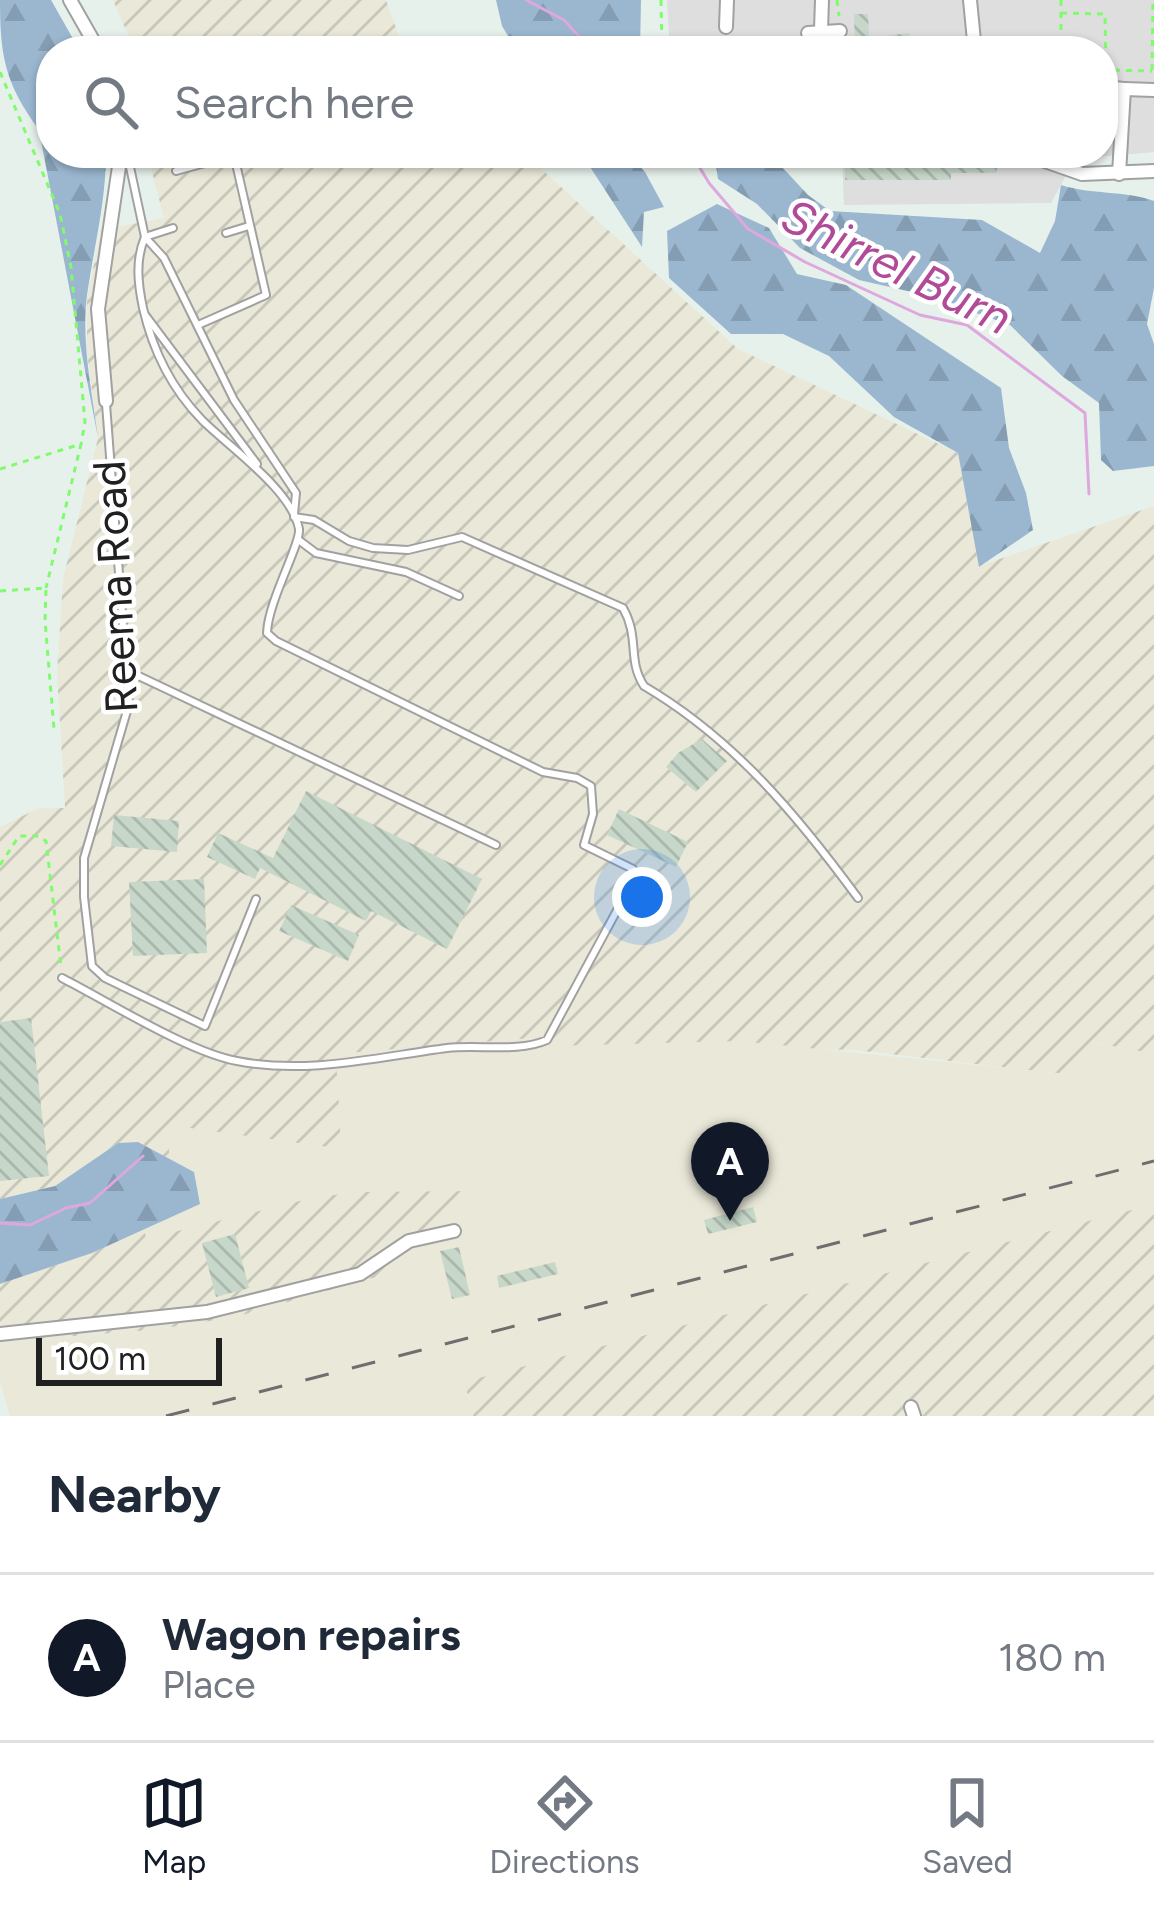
<!DOCTYPE html>
<style>
body{margin:0;font-family:Figtree,sans-serif;background:#f6f6f7;color:#1f2937}
.scale{position:absolute;left:36px;bottom:30px;width:186px;box-sizing:border-box;padding-left:12px;border:6px solid #202020;border-top:0;font-size:33px;line-height:42px;white-space:nowrap;color:#202020;-webkit-text-stroke:9px #fff;paint-order:stroke}
.you{position:absolute;left:642px;top:897px;width:42px;height:42px;margin:-30px;border:9px solid #fff;border-radius:50%;background:#1a73e8;box-shadow:0 0 0 18px #1a73e833}
.badge{display:grid;place-items:center;width:78px;height:78px;border-radius:50%;background:#111827;color:#fff;font-size:39px;font-weight:700}
.pin{position:absolute;translate:-50% -99px;filter:drop-shadow(0 3px 6px #0008)}
.pin::after{content:'';position:absolute;top:63px;width:42px;height:36px;background:inherit;clip-path:polygon(0 0,100% 0,50% 100%)}
.list{margin:0;padding:0;list-style:none}
h2{display:flex;justify-content:space-between;align-items:center;height:156px;margin:0;padding:0 48px;font-size:51px}
h2 small{font-size:39px;font-weight:400;color:#747a83}
.list li{display:grid;grid-template-columns:78px 1fr auto;gap:36px;align-items:center;box-sizing:border-box;height:168px;padding:0 48px;border-top:3px solid #e0e1e3}
.list b{display:block;font-size:45px;white-space:nowrap}
.list p{margin:0;font-size:39px;white-space:nowrap;color:#747a83}
.list em{font-size:39px;font-style:normal;color:#747a83}
.icon{flex:none;width:66px;height:66px;fill:none;stroke:currentColor;stroke-width:2;stroke-linecap:round;stroke-linejoin:round}
.map{position:relative;flex:none;width:1154px;height:1416px;overflow:hidden}
.search{position:absolute;background:#fff;box-shadow:0 3px 9px #0004;left:36px;right:36px;top:36px;height:132px;display:flex;align-items:center;gap:30px;box-sizing:border-box;padding:0 42px;border-radius:48px;color:#747a83;font-size:45px}
.sheet{height:324px;background:#fff}
nav{display:flex;justify-content:space-around;align-items:center;box-sizing:border-box;height:168px;border-top:3px solid #e0e1e3;background:#fff;font-size:33px;color:#747a83}
nav a{display:grid;justify-items:center;gap:6px}
nav .on{color:#111827}
.map>svg:first-child{display:block}
.residential{fill:#dddedd}
.industrial{fill:url(#industrial-furrows)}
.railway{fill:#eae9d9}
.forest{fill:url(#forest-firs)}
.lines{fill:none;stroke-linecap:round;stroke-linejoin:round}
.stream{stroke:#dea7de;stroke-width:3}
.building{fill:url(#building-back-hatch)}
.service-casing{stroke:#a1a1a1;stroke-width:10}
.minor-casing{stroke:#a1a1a1;stroke-width:16}
.path{stroke:#81fb6e;stroke-width:3;stroke-dasharray:6 6;stroke-linecap:butt}
.service{stroke:#fff;stroke-width:6}
.minor{stroke:#fff;stroke-width:12}
.rail{stroke:#6e6e6e;stroke-width:3;stroke-dasharray:24 24;stroke-linecap:butt}
.labels{text-anchor:middle;dominant-baseline:central;stroke-width:9;stroke-linejoin:round;paint-order:stroke}
.street-label{font-size:45px;fill:#202020;stroke:#fff}
.water-label{font-size:48px;font-style:italic;fill:#b24b97;stroke:#fff}
</style>
<div class="map">
<svg width="1154" height="1416" viewBox="0 0 1154 1416">
<defs>
<pattern id="industrial-furrows" width="10" height="10" patternUnits="userSpaceOnUse" patternTransform="scale(3)"><rect width="10" height="10" fill="#eae9d9"/><path d="M-1 1l2-2M0 10L10 0M9 11l2-2" fill="none" stroke="#c8c8ba"/></pattern>
<pattern id="forest-firs" width="22" height="20" patternUnits="userSpaceOnUse" patternTransform="scale(3)"><rect width="22" height="20" fill="#9bb7d0"/><path d="M5 1l3.5 6h-7zM16 11l3.5 6h-7z" fill="#859db2"/></pattern>
<pattern id="building-back-hatch" width="6" height="6" patternUnits="userSpaceOnUse" patternTransform="scale(3)"><rect width="6" height="6" fill="#c7d8ca"/><path d="M-1 5l2 2M0 0l6 6M5-1l2 2" fill="none" stroke="#abb9ad"/></pattern>
</defs>
<rect width="100%" height="100%" fill="#e7f1eb"/>
<path class="residential" d="M667,0H1154V152L1075,159L1051,203L844,205L842,156L806,157V153H1103V51H670Z"/>
<g class="industrial">
<path d="M113,0H386L400,39L413,51H135Z"/>
<path d="M147,153H524L738,349L958,453L979,566L1154,506V1054L1091,1042L1077,1076L855,1050L549,1046L533,1038L337,1054L342,1149L169,1126V1159L138,1142L118,1143L55,1186L0,1199V827L39,808H65L57,673L63,579L98,438L87,352V298L101,230L164,218Z"/>
<path d="M479,1189L377,1277L232,1318L152,1330L0,1342V1284L92,1253L145,1229L146,1238L311,1198L353,1192Z"/>
<path d="M1154,1204V1416H473L466,1388L478,1378Z"/>
</g>
<path class="railway" d="M533,1038L549,1046L740,1041L1077,1075L1090,1042L1154,1054V1204L478,1378L466,1389L473,1416H10L0,1381V1342L152,1330L232,1318L377,1277L477,1191L353,1192L311,1198L146,1239L145,1229L200,1203L194,1172L169,1159V1125L341,1149L336,1054Z"/>
<g class="forest">
<path d="M0,0H51L80,51H51V153H106C106,202 94,247 87,295C81,342 92,391 98,438L39,130C5,83 0,57 0,0Z"/>
<path d="M496,0H641L640,51H517L502,26Z"/>
<path d="M581,153H628L645,172L664,207L644,212L642,247Z"/>
<path d="M714,153H769L808,195L830,211L982,220L1040,253L1055,221L1061,185C1092,195 1123,190 1154,201V288L1147,324L1154,344V466L1113,471L1101,460L1099,403L1062,376L1010,325L925,295L859,280L800,248L757,204L718,179Z"/>
<path d="M717,204L769,228L797,274L846,285L1001,388L1009,448L1026,493L1033,530L979,567L958,453L894,417L829,356L783,334H731L669,278L667,231Z"/>
<path d="M138,1142L194,1172L200,1204L92,1253L0,1284V1199L55,1186L118,1143Z"/>
</g>
<g class="lines">
<g class="stream">
<path d="M526,0L564,20L592,51"/>
<path d="M691,153L709,183L748,229L805,262L920,315L967,325L1085,413L1089,494"/>
<path d="M0,1223L30,1225L66,1208L90,1203L143,1156"/>
</g>
</g>
<g class="building">
<path d="M854,14H868L869,38L909,33L911,48L855,51Z"/>
<path d="M958,155L997,156V173H951V180H845V165L958,163Z"/>
<path d="M702,739L727,761L696,792L666,767L678,753Z"/>
<path d="M306,791L482,879L447,949L371,911L366,921L260,868L255,879L207,857L218,833L273,858Z"/>
<path d="M619,809L688,842L676,867L607,835Z"/>
<path d="M114,815L179,821L177,852L111,846Z"/>
<path d="M204,879L207,953L133,956L129,882Z"/>
<path d="M291,905L359,935L348,961L279,931Z"/>
<path d="M31,1018L49,1176L0,1181V1022Z"/>
<path d="M753,1207L757,1222L708,1234L704,1220Z"/>
<path d="M235,1234L249,1288L216,1297L202,1243Z"/>
<path d="M459,1247L470,1295L452,1299L440,1251Z"/>
<path d="M555,1262L558,1274L499,1288L497,1276Z"/>
</g>
<g class="lines">
<g class="service-casing">
<g id="service">
<path d="M127,153L145,237L164,258L234,400L296,493L294,514"/>
<path d="M176,171L234,155L266,295L198,325"/>
<path d="M226,233L249,226"/>
<path d="M145,237L173,228"/>
<path d="M146,316L257,464"/>
<path d="M106,404L129,704L84,858V897L92,966L105,978L205,1026L256,899"/>
<path d="M294,517L314,520L349,541L373,548L408,550L462,537L623,608C640,638 627,660 644,686C734,739 797,815 858,898"/>
<path d="M300,541L316,553L406,572L459,596"/>
<path d="M126,670L496,845"/>
<path d="M62,978C109,1002 188,1052 237,1061C306,1075 378,1057 447,1048C479,1044 517,1053 547,1040L636,875L633,869L584,845L593,814L591,786L577,778L543,772L276,641L267,633C268,601 301,544 299,529C292,490 229,447 202,420C171,388 153,352 143,308C138,284 135,260 145,237"/>
</g>
</g>
<g class="minor-casing">
<g id="minor">
<path d="M70,0L99,51"/>
<path d="M970,0L975,51"/>
<path d="M726,27L727,0"/>
<path d="M821,30L822,0"/>
<path d="M808,33L840,31"/>
<path d="M1103,87L1124,89L1119,174"/>
<path d="M1124,89L1154,90"/>
<path d="M1022,153L1082,174L1154,171"/>
<path d="M106,401L98,309L121,153"/>
<path d="M0,1334L207,1312L360,1274L409,1241L454,1231"/>
<path d="M911,1407L914,1416"/>
</g>
</g>
<g class="path">
<path d="M661,0L662,51"/>
<path d="M837,0L839,16"/>
<path d="M1061,0V51"/>
<path d="M1061,13L1105,14L1106,70L1152,71"/>
<path d="M707,51V44L716,37"/>
<path d="M1152,70L1153,0"/>
<path d="M0,72L60,214L71,267L85,422L81,444"/>
<path d="M0,469L81,444L46,588"/>
<path d="M0,591L46,588L45,621L54,729"/>
<path d="M0,865L19,836H37L46,841L61,967"/>
</g>
<use href="#service" class="service"/>
<use href="#minor" class="minor"/>
<path class="rail" d="M166,1416L1154,1161"/>
</g>
<g class="labels">
<g class="street-label">
<text transform="translate(115 587) rotate(-93)">Reema Road</text>
</g>
<g class="water-label">
<text transform="translate(897 266) rotate(26)">Shirrel Burn</text>
</g>
</g>
</svg>
<div class="scale">100 m</div>
<div class="you"></div>
<div class="pin badge" style="left:730px;top:1221px">A</div>
<div class="search"><svg class="icon" aria-label="search" viewBox="0 0 24 24"><circle cx="10" cy="10" r="6"/><path d="M15 15l6 6"/></svg>Search here</div>
</div>
<section class="sheet">
<h2>Nearby<small></small></h2>
<ul class="list">
<li><span class="badge">A</span><div><b>Wagon repairs</b><p>Place</p></div><em>180 m</em></li>
</ul>
</section>
<nav>
<a class="on"><svg class="icon" aria-label="map" viewBox="0 0 24 24"><path d="M3 6l6-2 6 2 6-2v14l-6 2-6-2-6 2zM9 4v14M15 6v14"/></svg>Map</a>
<a><svg class="icon" aria-label="directions" viewBox="0 0 24 24"><path d="M12 3l9 9-9 9-9-9zM9 14v-3h6M13 9l2 2-2 2"/></svg>Directions</a>
<a><svg class="icon" aria-label="saved" viewBox="0 0 24 24"><path d="M7 4h10v16l-5-4-5 4z"/></svg>Saved</a>
</nav>
